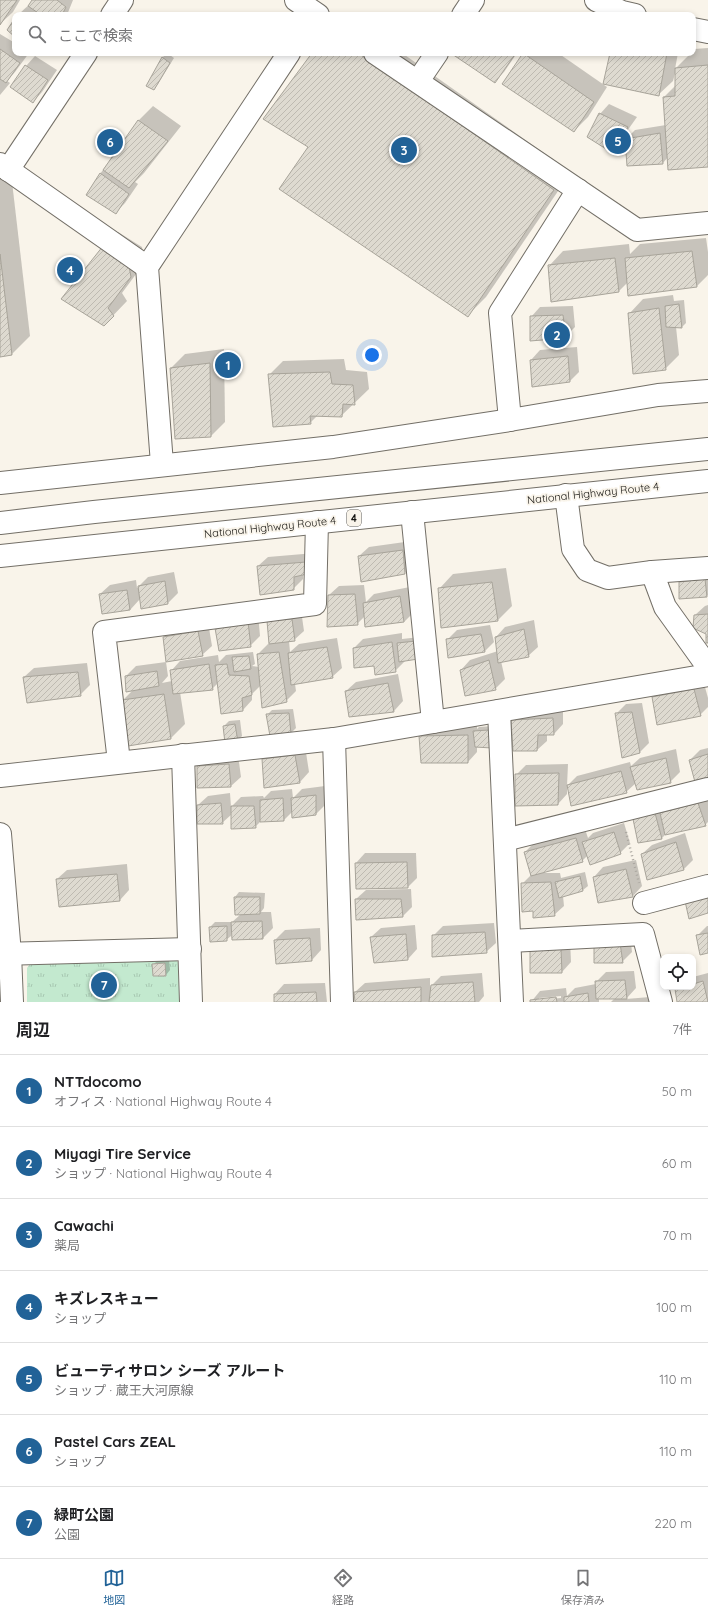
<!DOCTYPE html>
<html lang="ja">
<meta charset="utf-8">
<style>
body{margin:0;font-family:Quicksand,"Noto Sans JP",sans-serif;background:#f2f2f2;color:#202124}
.controls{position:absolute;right:12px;bottom:12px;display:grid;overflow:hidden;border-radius:8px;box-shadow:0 2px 6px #0003}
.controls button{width:36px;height:36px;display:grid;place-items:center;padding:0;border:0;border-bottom:1px solid #e0e0e0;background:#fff;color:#202124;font:20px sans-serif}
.you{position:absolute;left:372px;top:355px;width:14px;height:14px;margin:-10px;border:3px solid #fff;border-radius:50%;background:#1a73e8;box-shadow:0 0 0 6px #1a73e833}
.badge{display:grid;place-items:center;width:26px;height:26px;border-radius:50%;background:#216297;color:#fff;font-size:13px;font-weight:700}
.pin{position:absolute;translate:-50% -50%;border:2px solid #fff;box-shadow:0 1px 4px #0006}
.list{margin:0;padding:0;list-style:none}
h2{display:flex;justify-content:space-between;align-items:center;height:52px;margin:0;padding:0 16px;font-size:17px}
h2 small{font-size:13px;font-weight:400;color:#757577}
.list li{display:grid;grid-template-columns:26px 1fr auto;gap:12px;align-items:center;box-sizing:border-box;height:72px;padding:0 16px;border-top:1px solid #e0e0e0}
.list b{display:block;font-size:15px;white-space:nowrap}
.list p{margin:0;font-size:13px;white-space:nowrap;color:#757577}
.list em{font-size:13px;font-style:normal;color:#757577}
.icon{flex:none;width:22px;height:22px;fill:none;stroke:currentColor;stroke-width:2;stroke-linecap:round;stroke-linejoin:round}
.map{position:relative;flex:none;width:708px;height:1002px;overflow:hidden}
.search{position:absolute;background:#fff;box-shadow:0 2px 6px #0003;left:12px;right:12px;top:12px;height:44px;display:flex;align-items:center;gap:10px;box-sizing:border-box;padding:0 14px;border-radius:8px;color:#757577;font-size:15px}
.sheet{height:556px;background:#fff}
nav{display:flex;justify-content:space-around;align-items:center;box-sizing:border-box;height:56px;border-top:1px solid #e0e0e0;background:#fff;font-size:11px;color:#757577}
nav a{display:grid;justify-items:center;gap:2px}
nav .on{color:#216297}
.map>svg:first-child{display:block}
.grass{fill:url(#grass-tufts)}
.shadow{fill:#0003;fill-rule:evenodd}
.building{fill:url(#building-hatch);stroke:#a8a49a}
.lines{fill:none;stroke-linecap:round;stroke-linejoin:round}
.minor-casing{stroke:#736f67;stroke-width:24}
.major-casing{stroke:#736f67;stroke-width:24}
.highway-casing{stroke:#736f67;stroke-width:24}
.path{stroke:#aba7a0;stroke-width:2.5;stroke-dasharray:1 3;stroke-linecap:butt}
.minor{stroke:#fff;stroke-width:22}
.major{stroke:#fff;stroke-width:22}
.highway{stroke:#fff;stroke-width:22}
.labels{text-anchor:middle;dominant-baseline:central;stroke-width:3.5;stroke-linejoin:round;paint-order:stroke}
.shield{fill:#f9f4ea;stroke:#585650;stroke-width:1}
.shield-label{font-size:10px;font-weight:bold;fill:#13120e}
.street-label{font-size:11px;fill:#13120e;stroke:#f9f4ea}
</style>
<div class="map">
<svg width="708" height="1002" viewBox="0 0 708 1002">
<defs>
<pattern id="grass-tufts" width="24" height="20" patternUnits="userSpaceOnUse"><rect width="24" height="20" fill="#c3e9cf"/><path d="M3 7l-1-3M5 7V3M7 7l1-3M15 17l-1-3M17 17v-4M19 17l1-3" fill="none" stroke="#a7c7b1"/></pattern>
<pattern id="building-hatch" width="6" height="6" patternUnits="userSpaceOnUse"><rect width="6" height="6" fill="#dedad0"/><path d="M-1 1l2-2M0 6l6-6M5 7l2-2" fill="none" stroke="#bebab1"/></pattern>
</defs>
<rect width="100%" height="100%" fill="#f9f4ea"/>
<path class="grass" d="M170,955L180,964L181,1002H27V968L33,960Z"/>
<g class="shadow">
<path d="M0,0H20L13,12L0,24Z"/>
<path d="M34,0H73L67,15H18Z"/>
<path d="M0,34L15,43V53H29L15,72L7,81L10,83L0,95Z"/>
<path d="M708,48V166L668,157L663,163L626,139L635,130L666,125L664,97L676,85V69L673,81L658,95L611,53H678L675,69L691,53H693L694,49Z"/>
<path d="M167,53L174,58L158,84L154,89L147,85L163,57Z"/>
<path d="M313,53H402L571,172L486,297L468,315L310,146Z"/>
<path d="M454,53H517L504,72L494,82Z"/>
<path d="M524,53H558L607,87L588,117L574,131L503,84Z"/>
<path d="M35,56L57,70L42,92L33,102L26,66Z"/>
<path d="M609,104L637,117L620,141L611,151L600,114Z"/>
<path d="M153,106L181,126L144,173L135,182L138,184L125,203L115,213L100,174L139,120Z"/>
<path d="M9,156L30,336L12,354L0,356V157Z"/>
<path d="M118,232L142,247L145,262L122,293L127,301L104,325V247Z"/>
<path d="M706,238L708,252V275L697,286L628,282L619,291L549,266L563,251L629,244L630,254L640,244Z"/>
<path d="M673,295L674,301L684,300L686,323L682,327H676L679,355L665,369L629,314L643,299Z"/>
<path d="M573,306L575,327L565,337L531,317L540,307Z"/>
<path d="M577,347L579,372L570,381L531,360L540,350Z"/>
<path d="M224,349L225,422L211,436L171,368L185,354Z"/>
<path d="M344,359L346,370L367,372L369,389L341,416L318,415L310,423L269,375L283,361Z"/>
<path d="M412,541L414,564L405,573L359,556L369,547Z"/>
<path d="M315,553L303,574V579L293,589L258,566L268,557Z"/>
<path d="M506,568L512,606L498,620L439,589L453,574Z"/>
<path d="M174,572L178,593L168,603L142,608L140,599L130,610L100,594L110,585L136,580L137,588L148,577Z"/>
<path d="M708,575V595L707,596L680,582L685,578Z"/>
<path d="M364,585L366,602L374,594L410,587L414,612L404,622L366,626V615L357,624L329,595L339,586Z"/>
<path d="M708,605V642L706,634L695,615L705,606Z"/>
<path d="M301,610L304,631L294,640L289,641L290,652L299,644L337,638L342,668L332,677L295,684L296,691L286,701L261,685L252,694V700L243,710L218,683L212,689L180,692L185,724L171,738L129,744L123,700L134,689L126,676L136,666L166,662L168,676L162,683L172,681L171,671L180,661L218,655L219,662L226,655L253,652L255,664L252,666L259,667L258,654L268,644H270L268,621Z"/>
<path d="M258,613L260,636L250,646L220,650Z"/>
<path d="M534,620L538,647L528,656L501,661L505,679L495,689L461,670L470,660L498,651L496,637L505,627Z"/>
<path d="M208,622L212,646L202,655L164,637L173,628Z"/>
<path d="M490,625L494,642L485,651L447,640L457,630Z"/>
<path d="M402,633V639L420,637L405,661L395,671L375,665L354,648L363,639Z"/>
<path d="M87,663L90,685L80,695L24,677L34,668Z"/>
<path d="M398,674L403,701L394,711L346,691L356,682Z"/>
<path d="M703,680L708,698V707L700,715L653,697L663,687Z"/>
<path d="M642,703L649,743L639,753L616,714L626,704Z"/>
<path d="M293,709L296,728L291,733L271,735L267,715L272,710Z"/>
<path d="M563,709V724L554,734H547V741L537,750H514L512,720L521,710Z"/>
<path d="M240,720L242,736L237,741L224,726L229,721Z"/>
<path d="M477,726V729L479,727L494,726L477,746V752L468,762L420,737L430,727Z"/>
<path d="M305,746L309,772L300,782L265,787L263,759L273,749Z"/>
<path d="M708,748V778L690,760L700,750Z"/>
<path d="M676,749L680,772L670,782L636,783L626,792L567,787V794L558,804L516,775L526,765L568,764L567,786L577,776L630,762L631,766L640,758Z"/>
<path d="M238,755L241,777L231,786L198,787V766L208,757Z"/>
<path d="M325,786V805L316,814L293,811L284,820L261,821L255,827L232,814L222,823L198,805L208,796L230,793L231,807L241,797L263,796L264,798L271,791L292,789L293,798L302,789Z"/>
<path d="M708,794V822L705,825L666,834L662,838L634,819Z"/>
<path d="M624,823L630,843L620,853L588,855L582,861L539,873H560L561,878L585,872L588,886L583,890L563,896L564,906L554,915L534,909L522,884L531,875L525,852L535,842L585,829L588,838L593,833Z"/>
<path d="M685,833L693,860L683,870L642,854L652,845Z"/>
<path d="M365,853H416L417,878L408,887L357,888L356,863Z"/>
<path d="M636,860L642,886L633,896L594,877L603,867Z"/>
<path d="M127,864L129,890L120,900L57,879L67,870Z"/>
<path d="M411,889L412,907L403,916L356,899L366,890Z"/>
<path d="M239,892L265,893L264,908L261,912H271L273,928L263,938L233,939V928H231V936L226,940L210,927L215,922H231V923L241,914H236L235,897Z"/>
<path d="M494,923L496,943L486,952L433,936L443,926Z"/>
<path d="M415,925L417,949L408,959L371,937L381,928Z"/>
<path d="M707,926H708V952L697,936Z"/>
<path d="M320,928L321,950L312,960L275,940L285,930Z"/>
<path d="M630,934L632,952L622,962H595Z"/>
<path d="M570,939L571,962L562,972H531Z"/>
<path d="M169,959L170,970L166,975L153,965L158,960Z"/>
<path d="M634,971L636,988L626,999L662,996V1002H611L615,998H599V1002H531L540,991L566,988L567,996L575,988L596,984V982L606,972ZM561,996V998L539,1000V998Z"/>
<path d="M482,973L484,996L479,1002H356L355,992L365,983L430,978V987L441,976Z"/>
<path d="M708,973V1002H678L676,989L678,987H693V977Z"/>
<path d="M325,983L327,1002H275V994L284,984Z"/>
</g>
<g class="building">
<path d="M0,0H17L0,25Z"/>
<path d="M32,0H57L66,7L62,15H41L28,6Z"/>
<path d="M15,18V37L7,30Z"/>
<path d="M0,49L20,63L6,83L0,79Z"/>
<path d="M312,53H358L554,190L468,317L279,189L308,147L263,119Z"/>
<path d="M453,53H516L495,83L452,54Z"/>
<path d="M523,53L594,102L574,132L502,84Z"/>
<path d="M610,53H667L659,96L603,84Z"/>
<path d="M162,57L170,63L154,90L146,86Z"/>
<path d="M25,65L48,80L33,103L10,87Z"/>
<path d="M708,65V167L668,170L663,97L675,96V68Z"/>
<path d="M599,113L628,127L611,152L587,137Z"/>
<path d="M138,120L168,141L129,188L103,170Z"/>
<path d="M660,133L663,164L627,166L625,139Z"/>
<path d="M100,173L129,194L116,214L86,195Z"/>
<path d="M103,246L128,261L131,277L108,308L114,316L104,326L61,299Z"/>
<path d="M692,251L697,287L628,296L625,258Z"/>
<path d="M0,254L12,355L0,357Z"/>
<path d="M615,258L619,292L551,302L548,265Z"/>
<path d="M679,304L682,328L666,327L665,306Z"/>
<path d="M659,308L666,370L633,374L628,313Z"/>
<path d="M563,315L566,338L530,341V316Z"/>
<path d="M568,356L570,382L532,387L530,360Z"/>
<path d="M210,363L211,437L175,439L170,368Z"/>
<path d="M330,372L332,384L353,385L355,405L343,404L342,417L310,416L311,424L273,427L268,374Z"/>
<path d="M403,550L405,574L361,582L358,556Z"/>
<path d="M306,562L307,574L294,577V590L260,595L257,566Z"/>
<path d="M705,579L707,597L679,599V582Z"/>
<path d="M165,581L168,604L141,609L138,586Z"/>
<path d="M492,582L498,621L441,628L438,588Z"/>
<path d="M127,590L130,610L102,614L99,594Z"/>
<path d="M355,594L358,625L327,627L328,595Z"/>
<path d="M400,596L404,622L365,627L363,603Z"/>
<path d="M708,614V643H706V634L693,628L694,615Z"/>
<path d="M292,619L295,641L269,644L267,621Z"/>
<path d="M248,622L251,647L219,651L215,628Z"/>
<path d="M524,629L529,657L498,663L495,637Z"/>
<path d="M198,631L203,656L166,662L163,637Z"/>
<path d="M481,634L485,652L448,658L446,639Z"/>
<path d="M416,641L418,659L399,662L397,643Z"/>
<path d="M392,642L396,672L375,675L374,666L354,668L353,648Z"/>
<path d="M327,647L333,678L291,685L288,653Z"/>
<path d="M279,652L287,702L262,708L257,654Z"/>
<path d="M249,656L251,669L234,672L232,657Z"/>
<path d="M489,660L496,690L465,696L460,670Z"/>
<path d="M209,664L213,690L173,694L170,670Z"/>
<path d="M227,664L229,675L249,676L252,695L242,698L243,711L221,714L215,665Z"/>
<path d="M157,671L159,686L126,692L125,676Z"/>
<path d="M78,672L81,696L27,703L23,677Z"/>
<path d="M388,683L394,712L349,717L345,691Z"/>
<path d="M694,689L701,716L657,725L652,697Z"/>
<path d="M164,694L171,739L128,746L122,700Z"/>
<path d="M632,712L640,753L622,758L615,713Z"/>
<path d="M289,713L291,734L270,736L266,714Z"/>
<path d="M553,718L554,735H538L537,751H513L511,720Z"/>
<path d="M235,724L238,742L225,743L223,726Z"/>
<path d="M489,730L492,748L475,747L473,731Z"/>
<path d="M468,735V763H421L419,736Z"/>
<path d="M708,754V779L695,782L689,760Z"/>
<path d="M295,755L300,783L264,788L262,759Z"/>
<path d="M666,758L671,783L637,790L630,767Z"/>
<path d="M229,764L231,787L197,788V766Z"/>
<path d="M621,771L627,793L571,806L567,785Z"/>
<path d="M559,773L558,805L515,806V774Z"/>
<path d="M316,795V815L292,818L291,798Z"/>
<path d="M283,798L284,821L260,822V800Z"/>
<path d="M221,803L223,824H197V805Z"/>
<path d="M698,803L706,826L665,835L660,813Z"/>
<path d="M231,806H254L256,828L231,829Z"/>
<path d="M655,813L662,839L638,843L633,819Z"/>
<path d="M614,832L621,854L590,865L582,842Z"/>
<path d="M576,838L583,862L531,876L524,852Z"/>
<path d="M676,842L684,870L647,880L641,854Z"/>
<path d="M407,862L408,888L356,889L355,863Z"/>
<path d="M626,869L633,897L598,903L593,877Z"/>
<path d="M117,874L120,901L59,907L56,879Z"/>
<path d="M580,876L583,891L559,898L555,882Z"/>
<path d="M551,882L555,916L533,918V911L522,912L521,883Z"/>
<path d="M708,896V913L689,919L685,901Z"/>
<path d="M234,897H260V914L235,915Z"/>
<path d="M355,899H401L403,917L356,920Z"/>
<path d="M262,921L263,939L232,940L231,922Z"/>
<path d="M227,926V941L210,942L209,927Z"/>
<path d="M485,932L487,953L432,957V935Z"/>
<path d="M708,933V953L700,955L696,935Z"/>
<path d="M406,934L408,960L374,963L370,937Z"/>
<path d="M310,938L312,961L276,964L274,940Z"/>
<path d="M620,943L623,963H594V945Z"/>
<path d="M561,949L562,973H530V950Z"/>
<path d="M165,963L166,976H153L152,964Z"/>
<path d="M625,980L627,999H596L595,981Z"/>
<path d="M703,981L708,1002H677L675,989L693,987V984Z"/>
<path d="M473,982L475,1002H429L431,985Z"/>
<path d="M421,987V1002H355L354,992Z"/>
<path d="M316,992L317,1002H274V994Z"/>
<path d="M588,993L589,1002H564V997Z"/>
<path d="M556,997L557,1002H530V1000Z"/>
</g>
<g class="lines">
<g class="minor-casing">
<g id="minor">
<path d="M296,0L318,15"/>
<path d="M112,15L122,0"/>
<path d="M463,15L473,0"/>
<path d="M375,53L637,230L708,223"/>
<path d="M418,81L437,53"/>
<path d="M0,164L147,267"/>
<path d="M8,170L86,53"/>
<path d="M510,420L500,313L578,190"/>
<path d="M162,464L147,267L289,53"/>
<path d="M0,483L333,447L510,420L658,395L708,391"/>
<path d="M566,495L573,549L587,570L608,578L652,572L708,568"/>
<path d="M412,512L433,722"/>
<path d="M652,572L665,607L708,667"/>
<path d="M499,711L512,1002"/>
<path d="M334,739L342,1002"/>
<path d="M183,755L191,1002"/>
<path d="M119,762L104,632L315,604L317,522"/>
<path d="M0,776L334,739L708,675"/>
<path d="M0,834L10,954L12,1002"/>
<path d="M505,840L708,789"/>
<path d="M644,903L708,886"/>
<path d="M510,941L643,934L661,1002"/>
<path d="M0,954L190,949"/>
</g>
</g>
<g class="major-casing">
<g id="major">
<path d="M596,0L622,12L635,15"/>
<path d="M693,29L708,32"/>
</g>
</g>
<g class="highway-casing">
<g id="highway">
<path d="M0,523L94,512L708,449"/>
<path d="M0,556L708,481"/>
</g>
</g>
<path class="path" d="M626,832L639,883"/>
<use href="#minor" class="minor"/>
<use href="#major" class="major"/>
<use href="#highway" class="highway"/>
</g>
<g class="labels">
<rect class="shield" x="347" y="510" width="14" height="16" rx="3"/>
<g class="shield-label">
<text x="354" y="518">4</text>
</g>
<g class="street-label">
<text transform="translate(593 493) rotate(-6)">National Highway Route 4</text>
<text transform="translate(270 527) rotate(-6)">National Highway Route 4</text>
</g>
</g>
</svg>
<div class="controls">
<button><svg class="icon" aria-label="locate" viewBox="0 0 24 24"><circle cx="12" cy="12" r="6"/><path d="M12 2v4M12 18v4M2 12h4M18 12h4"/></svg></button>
</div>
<div class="you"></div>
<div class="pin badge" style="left:228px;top:365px">1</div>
<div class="pin badge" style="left:557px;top:335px">2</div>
<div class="pin badge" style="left:404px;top:150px">3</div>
<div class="pin badge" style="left:70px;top:270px">4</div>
<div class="pin badge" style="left:618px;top:141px">5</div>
<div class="pin badge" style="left:110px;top:142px">6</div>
<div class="pin badge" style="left:104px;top:985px">7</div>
<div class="search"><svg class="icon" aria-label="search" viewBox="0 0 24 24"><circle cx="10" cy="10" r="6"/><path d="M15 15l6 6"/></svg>ここで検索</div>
</div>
<section class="sheet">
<h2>周辺<small>7件</small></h2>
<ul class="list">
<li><span class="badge">1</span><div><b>NTTdocomo</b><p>オフィス · National Highway Route 4</p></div><em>50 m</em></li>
<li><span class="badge">2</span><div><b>Miyagi Tire Service</b><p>ショップ · National Highway Route 4</p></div><em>60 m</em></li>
<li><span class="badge">3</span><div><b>Cawachi</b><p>薬局</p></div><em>70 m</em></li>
<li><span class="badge">4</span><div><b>キズレスキュー</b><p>ショップ</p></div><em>100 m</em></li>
<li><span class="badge">5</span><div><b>ビューティサロン シーズ アルート</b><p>ショップ · 蔵王大河原線</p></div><em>110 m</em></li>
<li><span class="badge">6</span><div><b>Pastel Cars ZEAL</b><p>ショップ</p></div><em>110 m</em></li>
<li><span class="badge">7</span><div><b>緑町公園</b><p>公園</p></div><em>220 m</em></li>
</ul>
</section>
<nav>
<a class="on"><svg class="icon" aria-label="map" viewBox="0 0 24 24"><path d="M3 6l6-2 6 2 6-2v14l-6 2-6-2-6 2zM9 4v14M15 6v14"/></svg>地図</a>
<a><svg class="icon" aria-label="directions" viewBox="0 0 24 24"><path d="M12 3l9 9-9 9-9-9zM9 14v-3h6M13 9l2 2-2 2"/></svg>経路</a>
<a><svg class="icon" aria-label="saved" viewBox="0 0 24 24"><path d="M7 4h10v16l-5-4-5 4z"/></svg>保存済み</a>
</nav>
